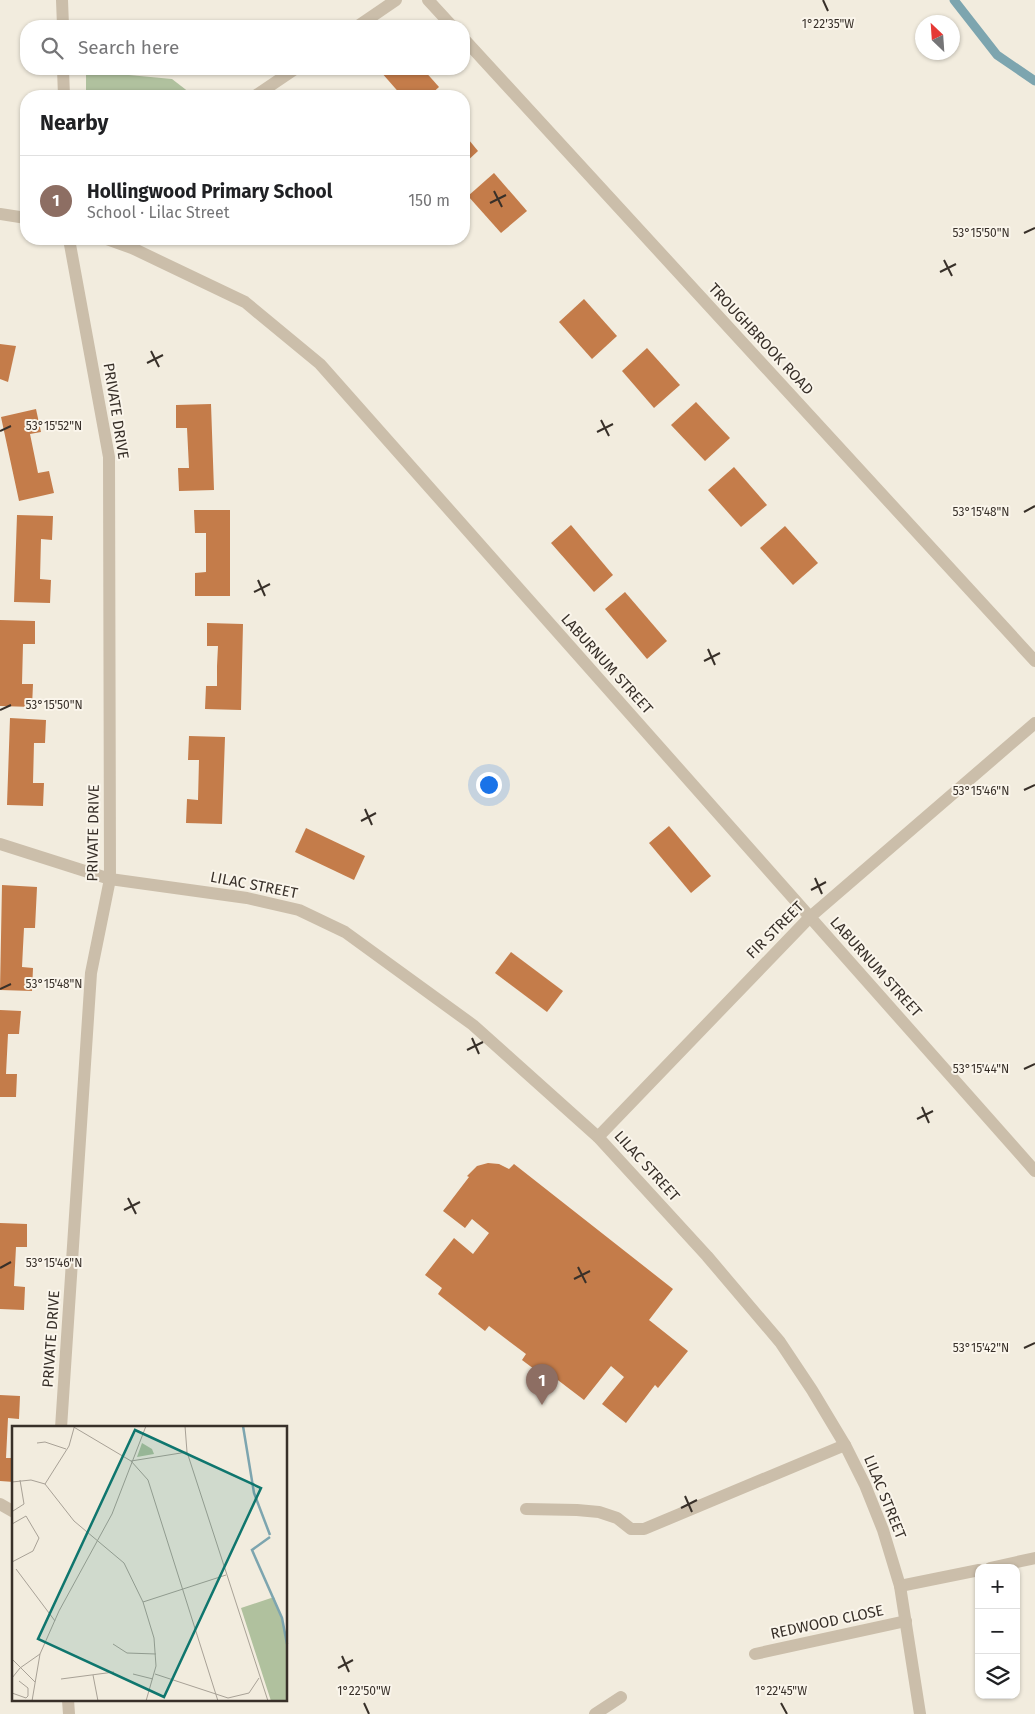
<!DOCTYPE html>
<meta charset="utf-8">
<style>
body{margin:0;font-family:"Fira Sans",sans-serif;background:#f2f2f2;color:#202124}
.controls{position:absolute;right:15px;bottom:15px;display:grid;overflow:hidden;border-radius:10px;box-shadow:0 1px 4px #0004}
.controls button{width:45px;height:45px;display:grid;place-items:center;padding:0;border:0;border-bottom:1px solid #e0e0e0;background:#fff;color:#202124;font:25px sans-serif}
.compass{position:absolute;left:915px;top:15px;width:45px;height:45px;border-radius:50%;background:#fff;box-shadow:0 1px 4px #0004;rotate:335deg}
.you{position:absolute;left:488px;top:784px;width:18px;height:18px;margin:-12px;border:4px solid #fff;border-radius:50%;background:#1a73e8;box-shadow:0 0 0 8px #1a73e833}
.badge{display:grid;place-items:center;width:32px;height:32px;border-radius:50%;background:#1f4c59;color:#fff;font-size:16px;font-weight:700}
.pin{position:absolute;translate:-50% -41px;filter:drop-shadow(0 1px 2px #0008)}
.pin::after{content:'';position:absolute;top:26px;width:18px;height:15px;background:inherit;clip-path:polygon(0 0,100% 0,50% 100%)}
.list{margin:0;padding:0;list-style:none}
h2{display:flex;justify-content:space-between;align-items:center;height:65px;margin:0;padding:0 20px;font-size:21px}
h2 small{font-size:16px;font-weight:400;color:#757577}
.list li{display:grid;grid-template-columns:32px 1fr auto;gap:15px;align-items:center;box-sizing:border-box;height:90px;padding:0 20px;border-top:1px solid #e0e0e0}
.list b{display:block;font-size:19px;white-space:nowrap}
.list p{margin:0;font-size:16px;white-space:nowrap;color:#757577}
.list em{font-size:16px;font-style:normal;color:#757577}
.icon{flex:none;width:28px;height:28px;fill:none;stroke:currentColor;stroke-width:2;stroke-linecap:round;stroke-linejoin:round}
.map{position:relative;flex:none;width:1035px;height:1714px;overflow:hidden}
.search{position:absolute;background:#fff;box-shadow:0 1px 4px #0004;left:20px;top:20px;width:450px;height:55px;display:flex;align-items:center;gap:12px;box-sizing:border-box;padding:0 18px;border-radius:20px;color:#757577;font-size:19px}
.panel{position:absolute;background:#fff;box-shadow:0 1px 4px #0004;left:20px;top:90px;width:450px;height:155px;border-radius:20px}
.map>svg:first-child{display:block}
.green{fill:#b0c19e}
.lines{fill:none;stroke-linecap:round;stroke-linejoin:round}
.stream{stroke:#7da5af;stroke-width:9}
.building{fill:#c47c4a}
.service{stroke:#cbbeaa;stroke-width:12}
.minor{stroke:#cbbeaa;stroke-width:12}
.tertiary{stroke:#cbbeaa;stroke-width:12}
.ticks{fill:none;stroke:#383029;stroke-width:2}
.labels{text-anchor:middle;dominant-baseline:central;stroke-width:4;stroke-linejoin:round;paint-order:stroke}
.street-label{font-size:15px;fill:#383029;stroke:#faf5eb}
.inset-river{fill:none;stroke:#7da5af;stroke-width:2.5}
.inset-road{fill:none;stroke:#a8a196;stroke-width:1}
.view{fill:#0f766e;fill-opacity:0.15;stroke:#0f766e;stroke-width:2.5}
.inset-edge{fill:none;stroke:#383029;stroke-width:2.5}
.ticks-label{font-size:12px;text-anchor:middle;fill:#383029;stroke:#faf5eb;stroke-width:4;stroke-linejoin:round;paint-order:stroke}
</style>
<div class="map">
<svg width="1035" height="1714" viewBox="0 0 1035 1714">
<rect width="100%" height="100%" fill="#f2ecde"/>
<path class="green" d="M86,71L172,79L194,96H86Z"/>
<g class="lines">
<path class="stream" d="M954,0L997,55L1035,81"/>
</g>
<g class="building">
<path d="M385,69H423L439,87L429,96H402L381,72Z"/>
<path d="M464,134L478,151L464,164Z"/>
<path d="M494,173L527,211L501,233L468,196Z"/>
<path d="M584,299L617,336L592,359L559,322Z"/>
<path d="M0,344L16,346L8,382L0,379Z"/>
<path d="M647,348L680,385L654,408L622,371Z"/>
<path d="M696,402L730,438L705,461L671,425Z"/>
<path d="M211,404L214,490L179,491L178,468H189L187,428H176V405Z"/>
<path d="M36,409L41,432L30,434L38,473L49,471L54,493L19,501L1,417Z"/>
<path d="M734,467L767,505L741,527L708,490Z"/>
<path d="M194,510H230V596H195V573L206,572V533H195Z"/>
<path d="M17,515L53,516L52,540L41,539L40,579L51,580L50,603L14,602Z"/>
<path d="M571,525L613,575L594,592L551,543Z"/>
<path d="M785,526L818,563L793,585L760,548Z"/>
<path d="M625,592L667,641L647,659L605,609Z"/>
<path d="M0,620L35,621V644H23L22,684H33L32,707L0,706Z"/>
<path d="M207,623L243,624L241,710L205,709L206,686H217V666L218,646H207Z"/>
<path d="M10,718L46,720L45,743H34L33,783H44L43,806L7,805Z"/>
<path d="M189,736L225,737L222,824L186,823L187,799L198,800L199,760H188Z"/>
<path d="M669,826L711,876L691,893L649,843Z"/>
<path d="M306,828L365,856L354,880L295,852Z"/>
<path d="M2,885L37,887L35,928H24L23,947L22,967L33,968L32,991L0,990Z"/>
<path d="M511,952L563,991L547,1012L495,973Z"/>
<path d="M0,1010L21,1011L19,1034H8L6,1074H17L16,1097H0Z"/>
<path d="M488,1163L499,1164L509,1169L514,1164L673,1289L649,1320L688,1351L658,1388L655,1385L626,1423L602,1404L624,1377L611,1366L584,1400L546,1371L542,1375L522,1360L526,1354L489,1326L485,1331L438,1294L442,1288L425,1275L454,1238L473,1254L489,1233L472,1219L465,1228L443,1211L469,1177L467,1176L477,1166Z"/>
<path d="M0,1223L27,1224V1247H16L14,1286L25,1287L24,1310L0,1309Z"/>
<path d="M0,1395L20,1396L19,1419L8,1418L6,1458H14V1482L0,1481Z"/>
</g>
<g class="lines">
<path class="service" d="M526,1509L577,1510L599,1512L617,1518L631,1529H644L845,1445"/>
<g class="minor">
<path d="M358,26L396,0"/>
<path d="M255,96L295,69"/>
<path d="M0,214L26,218"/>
<path d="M107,239L132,248L245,302L320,364L1035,1171"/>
<path d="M0,844L110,879L247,898L299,910L345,932L473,1025L598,1137L707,1256L780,1342L812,1390L845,1445L865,1485L883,1530L900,1586L920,1714"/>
<path d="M598,1137L810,917L1035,723"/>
<path d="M0,1504L14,1512"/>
<path d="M990,1568L1035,1558"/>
<path d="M900,1586L979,1570"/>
<path d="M755,1654L906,1621"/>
<path d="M595,1714L621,1697"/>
</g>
<g class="tertiary">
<path d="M62,0L63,26"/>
<path d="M428,0L452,26"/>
<path d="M464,39L1035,661"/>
<path d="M63,69L64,96"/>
<path d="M61,1428L91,973L110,879L109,457L69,239"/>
<path d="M68,1700L69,1714"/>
</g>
</g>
<path class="ticks" d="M823,0L828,11M494,191L502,207M490,203L506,195M1024,233L1035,228M944,260L952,276M940,272L956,264M151,351L159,367M147,363L163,355M601,420L609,436M0,431L11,426M597,432L613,424M1024,512L1035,506M258,580L265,596M254,592L270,584M708,649L715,665M704,661L720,653M0,710L11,705M1024,790L1035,785M365,809L372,825M361,821L376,813M815,878L822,894M811,890L826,882M0,989L11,984M472,1038L479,1054M467,1050L483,1042M1024,1069L1035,1064M922,1107L929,1123M917,1119L933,1111M128,1198L136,1214M124,1210L140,1202M578,1267L586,1283M0,1268L11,1262M574,1279L590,1271M1024,1348L1035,1343M685,1496L692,1512M681,1508L697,1500M342,1656L349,1672M338,1668L353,1660M364,1703L369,1714M781,1703L787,1714"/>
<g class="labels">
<g class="street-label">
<text transform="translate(761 339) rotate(47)">TROUGHBROOK ROAD</text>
<text transform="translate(116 411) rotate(81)">PRIVATE DRIVE</text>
<text transform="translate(607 664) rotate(48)">LABURNUM STREET</text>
<text transform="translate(93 833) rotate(-89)">PRIVATE DRIVE</text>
<text transform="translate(254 885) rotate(11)">LILAC STREET</text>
<text transform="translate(775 930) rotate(-45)">FIR STREET</text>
<text transform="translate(876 967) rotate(48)">LABURNUM STREET</text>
<text transform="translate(647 1166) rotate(48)">LILAC STREET</text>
<text transform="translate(51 1339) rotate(-86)">PRIVATE DRIVE</text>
<text transform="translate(885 1497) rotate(68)">LILAC STREET</text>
<text transform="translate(827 1622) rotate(-12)">REDWOOD CLOSE</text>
</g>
</g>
<g transform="translate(12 1426)">
<rect width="275" height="275" fill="#f2ecde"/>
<path d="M130,17L140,23L142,28L125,31ZM262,171L275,210V275H259L229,182Z" fill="#b0c19e"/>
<path class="inset-river" d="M231,0L242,67L258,109M258,111L240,124L270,192L275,218"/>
<path class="inset-road" d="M60,0L119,35L136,54L206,275M173,0L175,26L256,275M25,17L33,16L54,23M119,35L175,26M0,56L19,54L33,58L62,95L112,137L131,176L142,212L144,240L134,275M33,58L57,20L62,2M1,85L12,78L8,54M0,98L14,90L27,112L21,125L0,136M4,143L43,195M131,176L214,149M101,218L115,227L144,228M0,233L23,256M121,248L141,253M143,248L216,272L237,267L247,252M81,249L86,275M0,252L8,242L28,228M49,253L102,246M0,267L14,272L16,270V262L7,255M20,275L28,228L47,185L100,88L134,0"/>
<path class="view" d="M123,4L249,62L152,271L26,213Z"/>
<rect width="275" height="275" class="inset-edge"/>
</g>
<g class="ticks-label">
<text x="828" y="28">1°22'35"W</text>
<text x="981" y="237">53°15'50"N</text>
<text x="54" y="430">53°15'52"N</text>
<text x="981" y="516">53°15'48"N</text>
<text x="54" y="709">53°15'50"N</text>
<text x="981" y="795">53°15'46"N</text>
<text x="54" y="988">53°15'48"N</text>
<text x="981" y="1073">53°15'44"N</text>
<text x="54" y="1267">53°15'46"N</text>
<text x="981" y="1352">53°15'42"N</text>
<text x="364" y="1695">1°22'50"W</text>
<text x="781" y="1695">1°22'45"W</text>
</g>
</svg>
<div class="controls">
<button>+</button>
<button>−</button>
<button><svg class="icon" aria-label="layers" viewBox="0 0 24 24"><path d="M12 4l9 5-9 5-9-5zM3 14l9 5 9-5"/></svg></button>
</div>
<svg class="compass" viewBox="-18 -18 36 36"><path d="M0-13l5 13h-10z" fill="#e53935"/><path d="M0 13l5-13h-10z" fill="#757577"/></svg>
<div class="you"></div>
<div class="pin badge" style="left:542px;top:1405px;background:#8d6e63">1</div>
<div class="search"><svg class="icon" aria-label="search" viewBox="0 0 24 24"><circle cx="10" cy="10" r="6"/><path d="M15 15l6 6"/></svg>Search here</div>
<section class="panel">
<h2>Nearby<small></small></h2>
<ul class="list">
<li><span class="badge" style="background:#8d6e63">1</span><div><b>Hollingwood Primary School</b><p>School · Lilac Street</p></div><em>150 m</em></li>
</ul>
</section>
</div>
